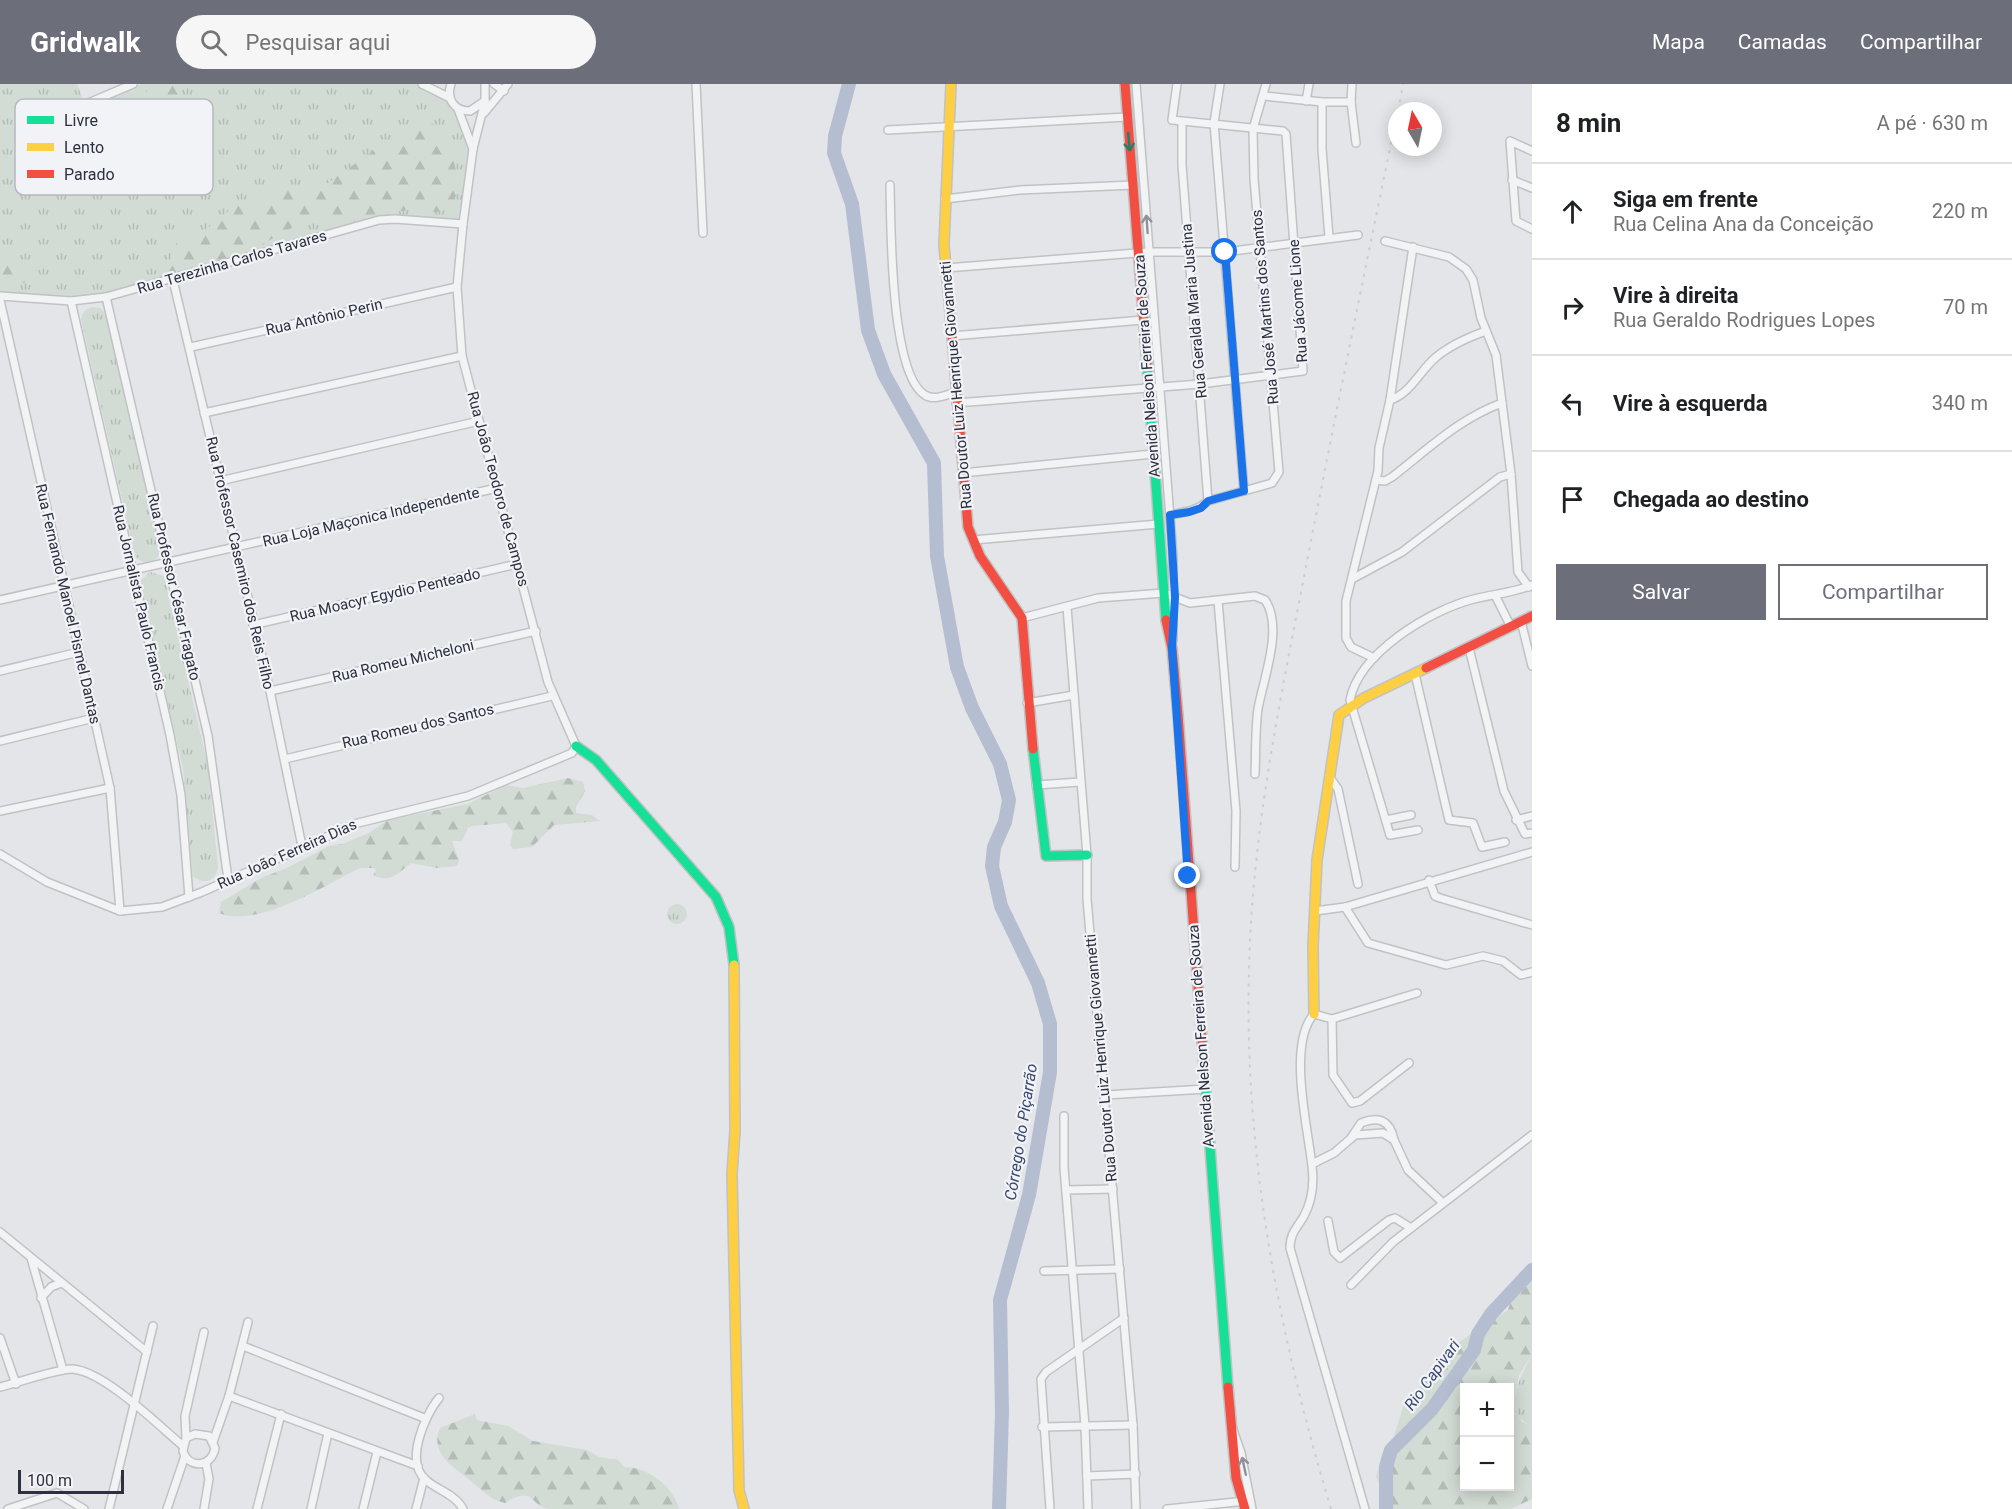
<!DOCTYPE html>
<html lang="pt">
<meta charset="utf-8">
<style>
body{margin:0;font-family:Roboto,sans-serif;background:#f6f6f6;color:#202124}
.controls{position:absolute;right:18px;bottom:18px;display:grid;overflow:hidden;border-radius:0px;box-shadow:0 3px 15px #0003}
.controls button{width:54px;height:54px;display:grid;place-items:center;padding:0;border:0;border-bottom:2px solid #e0e0e0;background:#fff;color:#202124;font:30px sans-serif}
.compass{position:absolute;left:1388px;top:18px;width:54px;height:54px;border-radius:50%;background:#fff;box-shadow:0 3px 15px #0003;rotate:351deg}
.scale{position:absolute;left:18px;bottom:15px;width:106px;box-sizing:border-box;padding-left:6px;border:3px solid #2c303f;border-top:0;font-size:16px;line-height:21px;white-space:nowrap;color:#2c303f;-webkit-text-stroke:4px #f2f3f7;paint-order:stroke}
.stop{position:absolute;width:18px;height:18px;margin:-14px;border:4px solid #1a73e8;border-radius:50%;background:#fff}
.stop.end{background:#1a73e8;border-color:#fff;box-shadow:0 2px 6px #0008}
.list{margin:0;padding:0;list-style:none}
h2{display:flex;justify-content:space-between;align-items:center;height:78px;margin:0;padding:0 24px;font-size:26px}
h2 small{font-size:20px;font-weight:400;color:#757577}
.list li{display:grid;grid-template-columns:39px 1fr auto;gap:18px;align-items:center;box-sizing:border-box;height:96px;padding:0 24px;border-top:2px solid #e0e0e0}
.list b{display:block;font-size:22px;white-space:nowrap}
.list p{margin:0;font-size:20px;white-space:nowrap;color:#757577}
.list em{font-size:20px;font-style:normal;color:#757577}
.actions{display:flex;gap:12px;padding:18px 24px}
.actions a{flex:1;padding:14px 0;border:2px solid #6c6f7a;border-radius:0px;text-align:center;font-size:21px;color:#6c6f7a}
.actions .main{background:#6c6f7a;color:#fff}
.icon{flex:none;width:33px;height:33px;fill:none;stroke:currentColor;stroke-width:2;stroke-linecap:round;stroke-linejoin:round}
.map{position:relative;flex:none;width:1532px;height:1425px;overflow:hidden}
header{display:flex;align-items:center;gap:36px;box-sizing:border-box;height:84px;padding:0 30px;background:#6c6f7a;color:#fff}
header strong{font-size:28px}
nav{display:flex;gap:33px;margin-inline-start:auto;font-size:21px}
.search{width:420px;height:54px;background:#f6f6f6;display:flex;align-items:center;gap:15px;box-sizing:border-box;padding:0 21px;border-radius:33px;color:#757577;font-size:22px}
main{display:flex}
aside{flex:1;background:#fff}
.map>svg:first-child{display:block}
.grass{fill:url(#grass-tufts)}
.forest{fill:url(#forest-firs);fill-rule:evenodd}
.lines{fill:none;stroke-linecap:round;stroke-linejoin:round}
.river{stroke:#b5bed0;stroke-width:14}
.street-casing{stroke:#c0c2c4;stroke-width:10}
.fast-casing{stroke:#c0c2c4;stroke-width:12}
.slow-casing{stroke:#c0c2c4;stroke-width:12}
.jam-casing{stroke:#c0c2c4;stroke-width:12}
.street{stroke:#f2f3f5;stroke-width:7}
.fast{stroke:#16e098;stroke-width:9}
.slow{stroke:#ffcf43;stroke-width:9}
.jam{stroke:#f24e42;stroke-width:9}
.rail{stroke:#cccdcf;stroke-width:2;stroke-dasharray:3 6;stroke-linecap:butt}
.oneway{stroke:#227f67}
.oneway2{stroke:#8f929a}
.route{stroke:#1a73e8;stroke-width:8}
.labels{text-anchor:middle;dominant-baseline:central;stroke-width:4.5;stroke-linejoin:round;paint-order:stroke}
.street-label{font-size:15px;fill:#2c303f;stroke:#f2f3f7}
.water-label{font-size:16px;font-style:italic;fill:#3a4970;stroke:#f2f3f7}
.key{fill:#f2f3f7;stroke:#b7b8c0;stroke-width:1.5}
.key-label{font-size:16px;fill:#2c303f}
</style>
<header>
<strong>Gridwalk</strong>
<div class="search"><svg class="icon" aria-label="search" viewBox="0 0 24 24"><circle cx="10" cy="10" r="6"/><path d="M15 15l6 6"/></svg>Pesquisar aqui</div>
<nav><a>Mapa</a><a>Camadas</a><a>Compartilhar</a></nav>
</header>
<main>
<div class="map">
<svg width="1532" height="1425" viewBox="0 0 1532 1425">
<defs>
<pattern id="grass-tufts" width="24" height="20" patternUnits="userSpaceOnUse" patternTransform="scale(1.5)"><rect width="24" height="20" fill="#d2dbd4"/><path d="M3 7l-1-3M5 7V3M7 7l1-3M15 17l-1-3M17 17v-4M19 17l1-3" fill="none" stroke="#b4bcb7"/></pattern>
<pattern id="forest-firs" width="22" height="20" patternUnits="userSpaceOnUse" patternTransform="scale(1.5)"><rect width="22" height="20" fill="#d2dbd4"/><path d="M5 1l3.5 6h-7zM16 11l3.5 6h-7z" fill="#b4bcb7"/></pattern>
</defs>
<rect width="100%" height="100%" fill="#e3e5e8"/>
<g class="grass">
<path d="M0,0H77L86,23L141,0H422L450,14L473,65L463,140L395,135L89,216L0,212Z"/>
<path d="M92,223L100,224L106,230L161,467C156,480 143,482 135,472L81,235L84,227Z"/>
<path d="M150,488L164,492L208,683L218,784C215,798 203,801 193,792L183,684L139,498Z"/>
<circle cx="677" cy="830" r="10"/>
<path d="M1532,1270V1342C1498,1328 1522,1292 1532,1270Z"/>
</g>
<g class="forest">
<path d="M153,0H184L176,17L147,12V5Z"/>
<path d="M426,35L446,49L460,101L458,109L446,126L437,128L409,126L381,129L354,138L329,135L299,140L244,170L178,199H168L172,166L181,152L204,147L233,123L258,117L290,104L328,99L377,64Z"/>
<path d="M2,171L26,179L44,177L47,179L39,183L30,197L12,202L0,198Z"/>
<path d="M568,694L583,698L585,707L576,723V729L592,731L600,737L554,741L532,763L513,765L510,761L513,748L506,739L472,742L468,744L462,757H452L459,776L457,782L437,784L411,779C398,789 390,800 373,791L376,787L374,784H360C325,801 257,845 219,829L221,818L263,793L285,785L329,762L342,760L367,750L388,736L468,720L506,701L523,704Z"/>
<path d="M1532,1177V1270L1519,1291L1514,1315L1516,1328L1522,1338L1532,1342V1415L1511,1425H1387L1388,1413L1376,1393L1383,1368L1392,1359L1404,1320L1413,1309L1422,1301L1453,1262L1508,1226L1512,1211ZM1464,1304H1510V1402H1464Z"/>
<path d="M475,1330L477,1336L508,1342L533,1357L587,1366L599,1373L618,1376L624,1383C648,1383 673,1402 679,1425C636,1425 592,1425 549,1425C530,1423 535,1400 505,1419C490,1416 481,1405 470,1396C454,1383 429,1370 440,1344Z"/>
</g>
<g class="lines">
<g class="river">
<path d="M849,0L835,52L834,69L852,120L868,246L884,290L934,379L937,472L957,583L972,624L1000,680L1009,716L1005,738L994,763L992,782L1001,822L1038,899L1050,940V988L1029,1111L1000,1216L1002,1328L999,1425"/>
<path d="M1386,1425V1383L1391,1366L1432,1325L1474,1266L1478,1250L1491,1230L1532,1186"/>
</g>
<g class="street-casing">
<g id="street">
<path d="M422,0L450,14"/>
<path d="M451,0C446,15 454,27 470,27L485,17V0"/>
<path d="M494,0L504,7"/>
<path d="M696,0L703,149"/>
<path d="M1136,0L1173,472V556"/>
<path d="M1220,0L1214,39L1244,407"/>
<path d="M1352,0L1351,18L1356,59"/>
<path d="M1264,12L1322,18H1351"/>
<path d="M1306,17L1309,0"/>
<path d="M1322,18V65L1329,153"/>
<path d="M86,20L133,0"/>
<path d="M458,25L473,65"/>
<path d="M484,29L508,0"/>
<path d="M1182,38V81L1208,417"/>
<path d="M888,46L1127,33"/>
<path d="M1532,67L1510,57L1516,137L1532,145"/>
<path d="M1512,96L1532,104"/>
<path d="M890,101C891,141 890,290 925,311C934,317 946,311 956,308"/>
<path d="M945,115L1020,106L1133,101"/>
<path d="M1385,157L1449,173L1466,185L1473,196L1481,234L1496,271L1511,390L1518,488L1529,503"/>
<path d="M946,184L1149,168H1225L1358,151"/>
<path d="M173,196L270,607L302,762"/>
<path d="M0,212L71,217L106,213L379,136L395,135L463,140"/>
<path d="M106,213L208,652L228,795"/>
<path d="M0,216L110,704L120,827"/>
<path d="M71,217L170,651L181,711L189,813"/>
<path d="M952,252L1143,236"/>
<path d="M191,263L457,203"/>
<path d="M1390,316C1410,310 1420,287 1435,274C1449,262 1469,253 1486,247"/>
<path d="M956,319L1200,300L1303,287L1286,50L1283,47L1172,36L1177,0"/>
<path d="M204,329L462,272"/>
<path d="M962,389L1153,370"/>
<path d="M1376,396L1385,397L1392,393C1427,366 1460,334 1502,319"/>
<path d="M220,397L479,337"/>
<path d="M1170,431C1185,428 1197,427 1208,417L1272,399L1279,388L1254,95L1253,45L1266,0"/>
<path d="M973,456L1159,440"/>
<path d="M1352,495L1402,468L1500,393L1511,390"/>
<path d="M1495,511L1511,543"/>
<path d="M0,516L497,404"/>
<path d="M1218,517L1236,727L1235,783"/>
<path d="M1067,523L1087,771V815L1133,1341L1136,1425"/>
<path d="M1022,534L1098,514L1164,509L1190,519L1255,512L1265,516C1284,543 1263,596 1258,625C1255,646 1256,669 1255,690"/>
<path d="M1521,537L1532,582"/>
<path d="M253,541L517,480"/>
<path d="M1469,564L1504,707L1525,750L1532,749"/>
<path d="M1374,574L1351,563L1346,554V517L1378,387L1379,364L1390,316L1413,163"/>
<path d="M0,587L79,568"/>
<path d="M1415,590L1449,736L1473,739L1482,763L1505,758"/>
<path d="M270,607L536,547"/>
<path d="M1027,619L1074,611"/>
<path d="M0,657L94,634"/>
<path d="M285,675L552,612"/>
<path d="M1329,692L1338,705L1358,800"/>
<path d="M1036,701L1080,698"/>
<path d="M0,727L110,704"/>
<path d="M1386,736L1411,731"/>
<path d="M1516,736L1532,732"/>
<path d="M1418,746L1390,751L1350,616C1359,569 1430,526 1474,515C1493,510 1513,509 1532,501"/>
<path d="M0,770L47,798L120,827L162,823L202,808L358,739L468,712L572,669L576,662L548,598L462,272L457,203L463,140L473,65L485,17"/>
<path d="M1429,796L1435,812L1440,814L1532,841"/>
<path d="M1345,823L1368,859L1446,881L1483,872L1503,877L1521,891L1532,888"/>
<path d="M1315,827L1345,823L1532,768"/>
<path d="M1332,935L1333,991L1352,1019L1360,1017L1409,979"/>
<path d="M1105,1011L1206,1005"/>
<path d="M1064,1032V1084L1085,1342L1088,1425"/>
<path d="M1351,1054L1361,1039C1379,1032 1390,1036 1394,1056"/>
<path d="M1312,1080L1334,1069L1355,1051L1383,1049L1394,1056L1408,1086L1443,1119"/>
<path d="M1066,1106L1113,1105"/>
<path d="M1328,1137L1334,1168L1340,1174L1389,1136L1395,1134L1411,1144"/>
<path d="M0,1148L147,1268"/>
<path d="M31,1174L63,1286"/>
<path d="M1044,1187L1120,1185"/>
<path d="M1351,1201L1393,1158L1532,1051"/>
<path d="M41,1214L51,1203L61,1199"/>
<path d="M0,1254L16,1300"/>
<path d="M243,1262L424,1334"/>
<path d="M0,1303C17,1299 59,1284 73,1285C105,1288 158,1341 183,1362"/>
<path d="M229,1312L418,1382"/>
<path d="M439,1314C425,1331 404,1378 426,1396C437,1406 455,1410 463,1425"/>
<path d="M1042,1343L1133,1341"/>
<path d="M1232,1343L1241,1369L1252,1425"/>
<path d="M186,1354L195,1350L209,1352L215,1364C212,1383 189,1386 183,1367L186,1354L185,1332L204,1248"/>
<path d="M213,1358L229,1312L248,1238"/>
<path d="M1087,1392L1136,1390"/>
<path d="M8,1425L57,1409L84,1425"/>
<path d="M109,1425L153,1242"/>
<path d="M167,1425L185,1372"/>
<path d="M204,1425L209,1395L206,1379"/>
<path d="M257,1425L281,1330"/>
<path d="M311,1425L328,1349"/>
<path d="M363,1425L377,1368"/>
<path d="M416,1425L424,1394"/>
<path d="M1050,1425L1041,1295L1046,1288L1124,1234"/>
<path d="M1167,1425L1246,1417"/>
<path d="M1365,1425L1290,1164C1290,1149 1297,1144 1304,1132C1312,1117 1314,1098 1312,1082C1308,1044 1287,960 1314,930L1332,935L1417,909"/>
</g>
</g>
<g class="fast-casing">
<g id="fast">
<path d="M1147,280L1166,536"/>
<path d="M576,662L596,676L716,813L729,843L734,881"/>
<path d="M1033,665L1046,772L1087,771"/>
<path d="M1202,957L1228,1303"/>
</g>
</g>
<g class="slow-casing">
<g id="slow">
<path d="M950,228L944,161L951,0"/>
<path d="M734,881L735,1047L732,1090L739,1406L744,1425"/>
<path d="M1314,930L1313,862L1317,776L1339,631L1364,614L1426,584"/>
</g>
</g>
<g class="jam-casing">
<g id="jam">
<path d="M1125,0L1147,280"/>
<path d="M950,228L968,443L980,472L1022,534L1033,665"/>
<path d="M1166,536L1172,564L1178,631L1202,957"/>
<path d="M1426,584L1532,532"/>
<path d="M1228,1303L1236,1394L1245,1425"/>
</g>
</g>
<use href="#street" class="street"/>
<use href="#fast" class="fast"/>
<use href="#slow" class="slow"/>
<use href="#jam" class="jam"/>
<g class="rail">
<path d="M1398,27L1403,0"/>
<path d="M1331,1425C1278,1249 1244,1069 1249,885C1252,754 1278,626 1303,498C1333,342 1365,186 1397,30"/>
</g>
</g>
<defs><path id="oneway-shaft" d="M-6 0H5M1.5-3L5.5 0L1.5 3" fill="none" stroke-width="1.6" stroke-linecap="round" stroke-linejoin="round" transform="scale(1.5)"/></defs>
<use class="oneway" href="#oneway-shaft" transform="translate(1129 58) rotate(85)"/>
<g class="oneway2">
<use href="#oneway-shaft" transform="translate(1147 140) rotate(-94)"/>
<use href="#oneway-shaft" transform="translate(1244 1382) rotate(-102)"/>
</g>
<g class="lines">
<path class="route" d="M1188,792L1172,564L1175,513L1170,431L1189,428L1201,424L1208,417L1244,407L1225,168"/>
</g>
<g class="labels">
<g class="street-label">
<text transform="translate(232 178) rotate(-16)">Rua Terezinha Carlos Tavares</text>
<text transform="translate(1298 217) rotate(-94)">Rua Jácome Lione</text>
<text transform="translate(1265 223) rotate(-95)">Rua José Martins dos Santos</text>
<text transform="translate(1194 227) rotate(-95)">Rua Geralda Maria Justina</text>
<text transform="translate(324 233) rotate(-13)">Rua Antônio Perin</text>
<text transform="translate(1147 282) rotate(-94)">Avenida Nelson Ferreira de Souza</text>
<text transform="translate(956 301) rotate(-95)">Rua Doutor Luiz Henrique Giovannetti</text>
<text transform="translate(498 405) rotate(75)">Rua João Teodoro de Campos</text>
<text transform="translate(371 433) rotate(-13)">Rua Loja Maçonica Independente</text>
<text transform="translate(240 479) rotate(77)">Rua Professor Casemiro dos Reis Filho</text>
<text transform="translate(174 503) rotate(77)">Rua Professor César Fragato</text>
<text transform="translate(385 511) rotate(-13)">Rua Moacyr Egydio Penteado</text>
<text transform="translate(139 514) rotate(77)">Rua Jornalista Paulo Francis</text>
<text transform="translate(68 520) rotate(77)">Rua Fernando Manoel Pismel Dantas</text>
<text transform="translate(403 577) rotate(-13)">Rua Romeu Micheloni</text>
<text transform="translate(418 642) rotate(-13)">Rua Romeu dos Santos</text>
<text transform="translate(287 770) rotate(-24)">Rua João Ferreira Dias</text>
<text transform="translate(1201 952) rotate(-94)">Avenida Nelson Ferreira de Souza</text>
<text transform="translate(1101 974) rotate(-95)">Rua Doutor Luiz Henrique Giovannetti</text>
</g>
<g class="water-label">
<text transform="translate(1021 1048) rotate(-81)">Córrego do Piçarrão</text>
<text transform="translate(1432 1291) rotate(-54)">Rio Capivari</text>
</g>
</g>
<rect x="15" y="15" width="198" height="96" rx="9" class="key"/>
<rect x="27" y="32" width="27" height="8" fill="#16e098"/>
<rect x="27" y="59" width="27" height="8" fill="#ffcf43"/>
<rect x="27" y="86" width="27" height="8" fill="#f24e42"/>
<g class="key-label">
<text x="64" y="42">Livre</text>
<text x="64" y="69">Lento</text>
<text x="64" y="96">Parado</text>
</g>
</svg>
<div class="controls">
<button>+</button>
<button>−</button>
</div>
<svg class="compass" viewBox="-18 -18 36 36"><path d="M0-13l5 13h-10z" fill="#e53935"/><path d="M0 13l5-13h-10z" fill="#757577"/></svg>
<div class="scale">100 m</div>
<div class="stop" style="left:1225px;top:168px"></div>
<div class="stop end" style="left:1188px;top:792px"></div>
</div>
<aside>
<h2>8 min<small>A pé · 630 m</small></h2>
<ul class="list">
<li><svg class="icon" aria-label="ahead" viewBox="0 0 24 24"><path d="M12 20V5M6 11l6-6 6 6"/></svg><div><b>Siga em frente</b><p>Rua Celina Ana da Conceição</p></div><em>220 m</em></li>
<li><svg class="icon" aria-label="right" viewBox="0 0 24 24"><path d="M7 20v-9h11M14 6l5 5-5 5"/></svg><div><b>Vire à direita</b><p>Rua Geraldo Rodrigues Lopes</p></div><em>70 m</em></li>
<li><svg class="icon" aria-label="left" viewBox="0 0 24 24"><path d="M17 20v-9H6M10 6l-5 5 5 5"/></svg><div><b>Vire à esquerda</b></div><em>340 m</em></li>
<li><svg class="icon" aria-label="arrive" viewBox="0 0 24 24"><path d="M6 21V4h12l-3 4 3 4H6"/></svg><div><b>Chegada ao destino</b></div></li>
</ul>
<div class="actions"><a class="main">Salvar</a><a>Compartilhar</a></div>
</aside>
</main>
